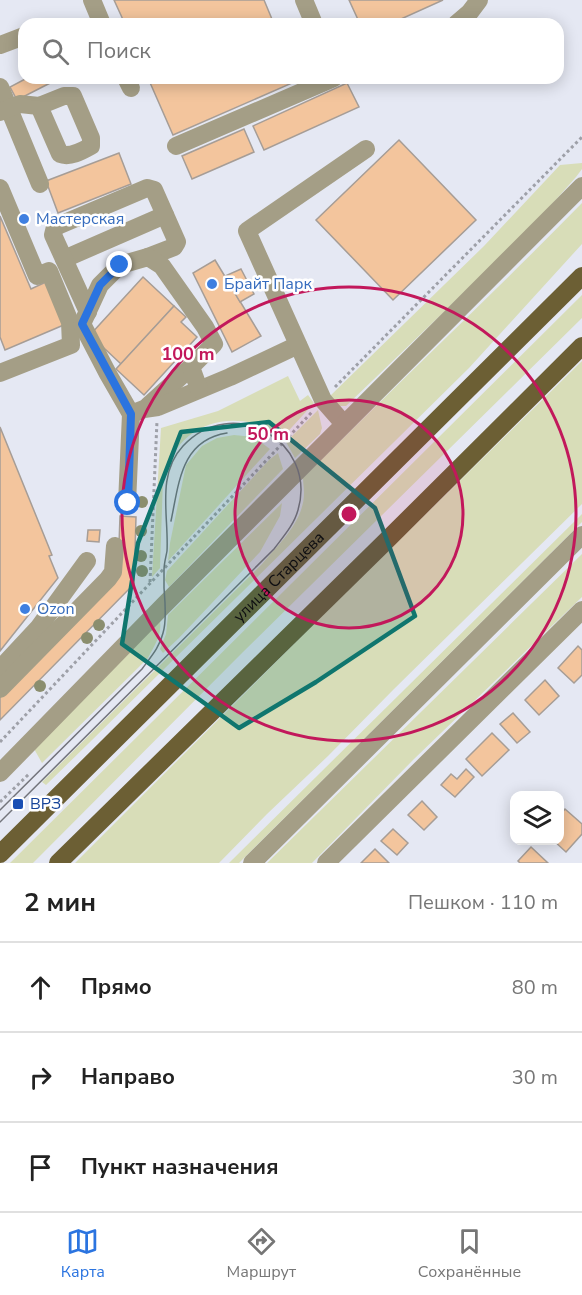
<!DOCTYPE html>
<html lang="ru">
<meta charset="utf-8">
<style>
body{margin:0;font-family:"Nunito Sans",sans-serif;background:#f6f6f6;color:#222}
.controls{position:absolute;right:18px;bottom:18px;display:grid;overflow:hidden;border-radius:12px;box-shadow:0 3px 15px #0003}
.controls button{width:54px;height:54px;display:grid;place-items:center;padding:0;border:0;border-bottom:2px solid #e0e0e0;background:#fff;color:#222;font:30px sans-serif}
.stop{position:absolute;width:18px;height:18px;margin:-14px;border:4px solid #2b74e0;border-radius:50%;background:#fff}
.stop.end{background:#2b74e0;border-color:#fff;box-shadow:0 2px 6px #0008}
.list{margin:0;padding:0;list-style:none}
h2{display:flex;justify-content:space-between;align-items:center;height:78px;margin:0;padding:0 24px;font-size:26px}
h2 small{font-size:20px;font-weight:400;color:#767676}
.list li{display:grid;grid-template-columns:39px 1fr auto;gap:18px;align-items:center;box-sizing:border-box;height:90px;padding:0 24px;border-top:2px solid #e0e0e0}
.list b{display:block;font-size:22px;white-space:nowrap}
.list em{font-size:20px;font-style:normal;color:#767676}
.icon{flex:none;width:33px;height:33px;fill:none;stroke:currentColor;stroke-width:2;stroke-linecap:round;stroke-linejoin:round}
.map{position:relative;flex:none;width:582px;height:863px;overflow:hidden}
.search{position:absolute;background:#fff;box-shadow:0 3px 15px #0003;left:18px;right:18px;top:18px;height:66px;display:flex;align-items:center;gap:15px;box-sizing:border-box;padding:0 21px;border-radius:18px;color:#767676;font-size:22px}
.sheet{height:348px;background:#fff}
nav{display:flex;justify-content:space-around;align-items:center;box-sizing:border-box;height:84px;border-top:2px solid #e0e0e0;background:#fff;font-size:16px;color:#767676}
nav a{display:grid;justify-items:center;gap:3px}
nav .on{color:#2b74e0}
.map>svg:first-child{display:block}
.green{fill:#d8ddb8}
.building{fill:#f3c59d;stroke:#a69d96;stroke-width:1.5}
.lines{fill:none;stroke-linecap:round;stroke-linejoin:round}
.path{stroke:#9ea0a8;stroke-width:3;stroke-dasharray:3 3;stroke-linecap:butt}
.minor{stroke:#a49e86;stroke-width:18}
.major{stroke:#6c5f34;stroke-width:18}
.tram{stroke:#73747b;stroke-width:1.5}
.tree{fill:#8b8e6e}
.route{stroke:#2b74e0;stroke-width:8}
.marked{fill:#0f766e;fill-opacity:0.2;stroke:#0f766e;stroke-width:4.5;stroke-linejoin:round}
.ring{fill:none;stroke:#c2185b;stroke-width:3}
.shop-dot{fill:#3f7fe0;stroke:#fff;stroke-width:2}
.transit-dot{fill:#1a4fb4;stroke:#fff;stroke-width:2}
.labels{text-anchor:middle;dominant-baseline:central;stroke-width:5;stroke-linejoin:round;paint-order:stroke}
.shop-label{font-size:16px;fill:#366cbe;stroke:#fff;text-anchor:start}
.street-label{font-size:16px;fill:#0d0d11;stroke:#fff}
.transit-label{font-size:16px;fill:#164399;stroke:#fff;text-anchor:start}
.centre{fill:#c2185b;stroke:#fff;stroke-width:3}
.ring-label{font-size:18px;text-anchor:middle;font-weight:bold;fill:#c2185b;stroke:#fff;stroke-width:5;stroke-linejoin:round;paint-order:stroke}
</style>
<div class="map">
<svg width="582" height="863" viewBox="0 0 582 863">
<rect width="100%" height="100%" fill="#e5e8f3"/>
<g class="green">
<path d="M582,163V169L576,177L545,212L478,279L346,406H337L329,397L484,246L560,165Z"/>
<path d="M582,203V244L469,368L89,743L46,785L42,782L262,564C279,544 304,521 304,493C304,488 303,483 303,478C395,386 491,296 582,203Z"/>
<path d="M582,295V318L243,652L33,863H10Z"/>
<path d="M582,361V504L394,689L328,756L267,814L219,863H75L324,614Z"/>
<path d="M288,376L300,401L308,395L314,403L282,438C273,429 265,426 253,423C210,413 173,436 163,479L160,568L152,577L161,428L218,411Z"/>
<path d="M318,410L322,428L320,434L295,458L286,442Z"/>
<path d="M234,435L254,437L270,449L168,561L170,543L186,465L202,446L217,438Z"/>
<path d="M278,453L283,469L169,587L165,580L167,571L269,460Z"/>
<path d="M282,503L280,516L260,552L179,638L163,653L160,649L166,634L168,615Z"/>
<path d="M582,514V522L239,863H229Z"/>
<path d="M582,554V597L414,759L312,863H267Z"/>
<path d="M160,620C162,636 155,644 148,658L42,763L33,747Z"/>
</g>
<g class="building">
<path d="M114,0H264L274,24H125Z"/>
<path d="M349,0H443L390,24H360Z"/>
<path d="M27,78H60L17,100L10,87Z"/>
<path d="M148,78H298L299,80L173,135Z"/>
<path d="M347,83L359,107L264,150L253,126Z"/>
<path d="M244,129L254,152L192,179L182,156Z"/>
<path d="M399,140L476,220L393,300L316,220Z"/>
<path d="M119,153L131,184L58,213L46,181Z"/>
<path d="M0,216L31,289L48,281L66,324L5,350L0,337Z"/>
<path d="M215,260L261,336L232,352L193,273Z"/>
<path d="M241,269L254,294L240,302L225,276Z"/>
<path d="M143,277L174,306L121,364L90,335Z"/>
<path d="M174,306L186,317L181,322L197,337L144,395L116,369Z"/>
<path d="M0,427L52,555L49,556L58,578L0,651Z"/>
<path d="M120,516L136,517L134,584L0,720V694L118,574Z"/>
<path d="M88,530H100L99,542L87,541Z"/>
<path d="M578,646L582,650V675L574,683L558,668Z"/>
<path d="M545,680L559,696L539,715L525,700Z"/>
<path d="M513,713L530,732L517,743L500,724Z"/>
<path d="M492,733L509,750L482,776L466,759Z"/>
<path d="M466,769L474,777L455,797L441,785L451,774L457,779Z"/>
<path d="M422,801L437,817L424,830L408,815Z"/>
<path d="M565,809L582,824V834L566,852L553,840H560V828L561,827L560,825V815Z"/>
<path d="M393,829L408,843L397,855L381,841Z"/>
<path d="M531,847L548,863H520L518,861Z"/>
<path d="M375,849L389,863H361Z"/>
</g>
<g class="lines">
<g class="path">
<path d="M335,387L582,137"/>
<path d="M150,582L157,421"/>
<path d="M0,742L312,412"/>
<path d="M0,802L29,774"/>
</g>
<g class="minor">
<path d="M92,0L102,24"/>
<path d="M304,0L314,24"/>
<path d="M456,24L470,12L479,0"/>
<path d="M0,45L24,36"/>
<path d="M126,78L131,88"/>
<path d="M0,87L40,184"/>
<path d="M0,112L20,104L39,106L64,96H73L91,138V146C82,151 70,158 60,154L39,106"/>
<path d="M176,146L334,78"/>
<path d="M0,188L37,276L49,271L70,322L71,345L0,373"/>
<path d="M64,259L165,215"/>
<path d="M88,312L53,235L55,227L147,188L154,190L177,242L174,247L148,257"/>
<path d="M148,406L191,367"/>
<path d="M131,414L144,409L158,407L230,377L298,345"/>
<path d="M344,424L323,400L247,231L366,149"/>
<path d="M127,503L131,414L108,374L82,324L100,285L120,265L148,257L162,266L205,327L214,344L191,367L199,389"/>
<path d="M0,669L39,627L87,561"/>
<path d="M0,689L108,579L113,572L115,546"/>
<path d="M0,773L165,604L582,186"/>
<path d="M252,863L582,535"/>
<path d="M326,863L582,610"/>
</g>
<g class="major">
<path id="s1" d="M0,854L582,276"/>
<path d="M58,863L384,543L582,346"/>
</g>
<g class="tram">
<path d="M171,521C179,483 181,440 227,433"/>
<path d="M0,810L142,669C150,658 160,647 163,633C167,621 165,601 164,588C164,582 164,576 164,570C164,563 166,557 167,551C169,516 156,475 183,446C232,393 318,441 298,510C294,525 283,537 274,549L0,822"/>
</g>
</g>
<g class="tree">
<circle cx="142" cy="502" r="6"/>
<circle cx="141" cy="531" r="6"/>
<circle cx="141" cy="556" r="6"/>
<circle cx="142" cy="571" r="6"/>
<circle cx="99" cy="625" r="6"/>
<circle cx="87" cy="638" r="6"/>
<circle cx="40" cy="686" r="6"/>
</g>
<g class="lines">
<path class="route" d="M120,265L100,285L82,324L131,414L128,503"/>
</g>
<path class="marked" d="M269,422L375,508L415,616L316,682L239,728L122,644L138,543L181,432Z"/>
<circle cx="349" cy="514" r="114" fill="#c2185b" fill-opacity=".12"/>
<g class="ring">
<circle cx="349" cy="514" r="114"/>
<circle cx="349" cy="514" r="227"/>
</g>
<g class="shop-dot">
<circle cx="24" cy="219" r="6"/>
<circle cx="212" cy="284" r="6"/>
<circle cx="25" cy="609" r="6"/>
</g>
<rect class="transit-dot" x="12" y="798" width="12" height="12" rx="3"/>
<g class="labels">
<g class="shop-label">
<text x="36" y="219">Мастерская</text>
<text x="224" y="284">Брайт Парк</text>
<text x="37" y="609">Ozon</text>
</g>
<g class="street-label">
<text stroke="none"><textPath href="#s1" startOffset="393">улица Старцева</textPath></text>
</g>
<g class="transit-label">
<text x="30" y="804">ВРЗ</text>
</g>
</g>
<circle cx="349" cy="514" r="9" class="centre"/>
<g class="ring-label">
<text x="188" y="360">100 m</text>
<text x="268" y="440">50 m</text>
</g>
</svg>
<div class="controls">
<button><svg class="icon" aria-label="layers" viewBox="0 0 24 24"><path d="M12 4l9 5-9 5-9-5zM3 14l9 5 9-5"/></svg></button>
</div>
<div class="stop" style="left:128px;top:503px"></div>
<div class="stop end" style="left:120px;top:265px"></div>
<div class="search"><svg class="icon" aria-label="search" viewBox="0 0 24 24"><circle cx="10" cy="10" r="6"/><path d="M15 15l6 6"/></svg>Поиск</div>
</div>
<section class="sheet">
<h2>2 мин<small>Пешком · 110 m</small></h2>
<ul class="list">
<li><svg class="icon" aria-label="ahead" viewBox="0 0 24 24"><path d="M12 20V5M6 11l6-6 6 6"/></svg><div><b>Прямо</b></div><em>80 m</em></li>
<li><svg class="icon" aria-label="right" viewBox="0 0 24 24"><path d="M7 20v-9h11M14 6l5 5-5 5"/></svg><div><b>Направо</b></div><em>30 m</em></li>
<li><svg class="icon" aria-label="arrive" viewBox="0 0 24 24"><path d="M6 21V4h12l-3 4 3 4H6"/></svg><div><b>Пункт назначения</b></div></li>
</ul>
</section>
<nav>
<a class="on"><svg class="icon" aria-label="map" viewBox="0 0 24 24"><path d="M3 6l6-2 6 2 6-2v14l-6 2-6-2-6 2zM9 4v14M15 6v14"/></svg>Карта</a>
<a><svg class="icon" aria-label="directions" viewBox="0 0 24 24"><path d="M12 3l9 9-9 9-9-9zM9 14v-3h6M13 9l2 2-2 2"/></svg>Маршрут</a>
<a><svg class="icon" aria-label="saved" viewBox="0 0 24 24"><path d="M7 4h10v16l-5-4-5 4z"/></svg>Сохранённые</a>
</nav>
